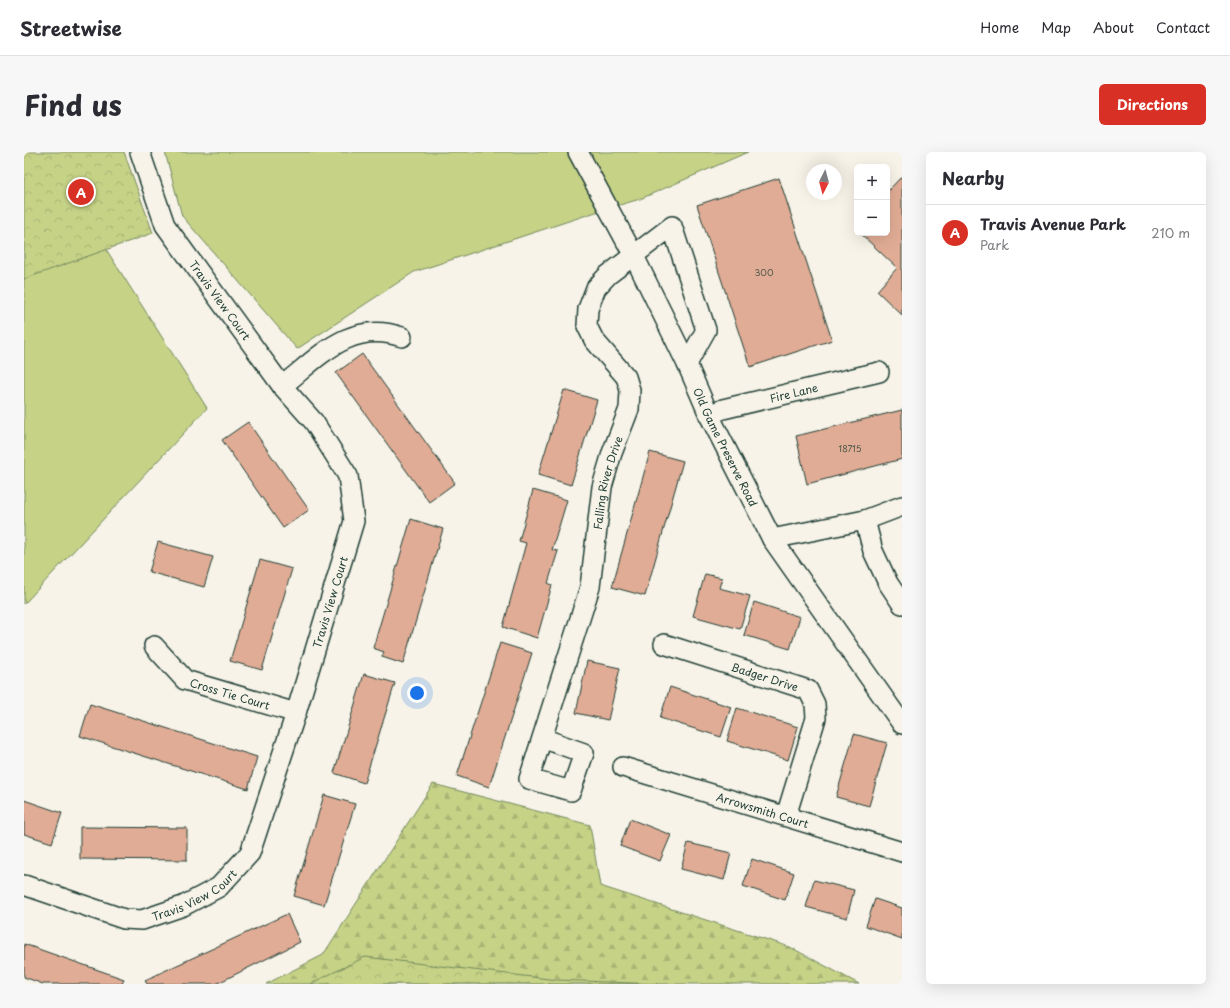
<!DOCTYPE html>
<meta charset="utf-8">
<style>
body{margin:0;font-family:"Playpen Sans",sans-serif;background:#f7f7f7;color:#2b2b33}
.controls{position:absolute;right:12px;top:12px;display:grid;overflow:hidden;border-radius:6px;box-shadow:0 4px 16px #0002}
.controls button{width:36px;height:36px;display:grid;place-items:center;padding:0;border:0;border-bottom:1px solid #e1e1e2;background:#fff;color:#2b2b33;font:20px sans-serif}
.compass{position:absolute;left:782px;top:12px;width:36px;height:36px;border-radius:50%;background:#fff;box-shadow:0 4px 16px #0002;rotate:186deg}
.you{position:absolute;left:393px;top:541px;width:14px;height:14px;margin:-10px;border:3px solid #fff;border-radius:50%;background:#1a73e8;box-shadow:0 0 0 6px #1a73e833}
.badge{display:grid;place-items:center;width:26px;height:26px;border-radius:50%;background:#d93025;color:#fff;font-size:13px;font-weight:700}
.pin{position:absolute;translate:-50% -50%;border:2px solid #fff;box-shadow:0 1px 4px #0006}
.list{margin:0;padding:0;list-style:none}
h2{display:flex;justify-content:space-between;align-items:center;height:52px;margin:0;padding:0 16px;font-size:17px}
h2 small{font-size:13px;font-weight:400;color:#7c7c81}
.list li{display:grid;grid-template-columns:26px 1fr auto;gap:12px;align-items:center;box-sizing:border-box;height:56px;padding:0 16px;border-top:1px solid #e1e1e2}
.list b{display:block;font-size:15px;white-space:nowrap}
.list p{margin:0;font-size:13px;white-space:nowrap;color:#7c7c81}
.list em{font-size:13px;font-style:normal;color:#7c7c81}
.map{position:relative;flex:none;width:878px;height:832px;overflow:hidden;border-radius:6px}
header{display:flex;align-items:center;gap:24px;box-sizing:border-box;height:56px;padding:0 20px;background:#fff;border-bottom:1px solid #e1e1e2}
header strong{font-size:19px}
nav{display:flex;gap:22px;margin-inline-start:auto;font-size:14px}
.intro{display:flex;align-items:center;justify-content:space-between;box-sizing:border-box;height:96px;padding:0 24px}
h1{margin:0;font-size:28px}
.button{padding:10px 18px;border-radius:6px;background:#d93025;color:#fff;font-size:14px;font-weight:700}
main{display:flex;gap:24px;padding:0 24px}
aside{flex:1;background:#fff;border-radius:6px;box-shadow:0 4px 16px #0002}
.map>svg:first-child{display:block}
.green{fill:#c6d286;stroke:#72885d}
.forest{fill:url(#forest-firs);stroke:#72885d}
.park{fill:url(#park-crowns);stroke:#72885d}
.building{fill:#e1ac95;stroke:#1f3d34}
.lines{fill:none;stroke-linecap:round;stroke-linejoin:round}
.minor-casing{stroke:#1f3d34;stroke-width:22}
.minor{stroke:#f7f3e8;stroke-width:19}
.labels{text-anchor:middle;dominant-baseline:central;stroke-width:3;stroke-linejoin:round;paint-order:stroke}
.number-label{font-size:9px;fill:#50594c}
.street-label{font-size:11px;fill:#1f3d34;stroke:#f7f3e8}
</style>
<header>
<strong>Streetwise</strong>
<nav><a>Home</a><a>Map</a><a>About</a><a>Contact</a></nav>
</header>
<div class="intro"><h1>Find us</h1><a class="button">Directions</a></div>
<main>
<div class="map">
<svg width="878" height="832" viewBox="0 0 878 832">
<defs>
<pattern id="forest-firs" width="22" height="20" patternUnits="userSpaceOnUse"><rect width="22" height="20" fill="#c6d286"/><path d="M5 1l3.5 6h-7zM16 11l3.5 6h-7z" fill="#aab574"/></pattern>
<pattern id="park-crowns" width="20" height="18" patternUnits="userSpaceOnUse"><rect width="20" height="18" fill="#c6d286"/><path d="M2 6a3 3 0 1 1 6 0M12 15a3 3 0 1 1 6 0" fill="none" stroke="#aab574"/></pattern>
</defs>
<rect width="100%" height="100%" fill="#f7f3e8"/>
<filter id="ink" filterUnits="userSpaceOnUse"><feTurbulence type="fractalNoise" baseFrequency=".025" numOctaves="2"/><feDisplacementMap in="SourceGraphic" scale="8" xChannelSelector="R" yChannelSelector="G"/><feConvolveMatrix kernelMatrix="1 2 1 2 8 2 1 2 1" color-interpolation-filters="sRGB"/></filter>
<g filter="url(#ink)">
<g class="green">
<path d="M141,0H724L616,47L572,60L390,120L273,197L158,64Z"/>
<path d="M73,83L183,256L0,452V91Z"/>
</g>
<path class="forest" d="M409,632L566,673L576,734L766,795L835,832H242L299,803Z"/>
<g class="park">
<path d="M0,0H100L129,81L0,127Z"/>
<path d="M341,805L533,828L633,832H286Z"/>
</g>
<g class="building">
<path d="M878,24V163L853,139L873,116L836,81H863V40Z"/>
<path d="M755,26L808,188L726,215L673,53Z"/>
<path d="M338,202L431,331L405,350L312,221Z"/>
<path d="M540,238L573,248L547,333L514,323Z"/>
<path d="M878,258V307L783,332L772,284Z"/>
<path d="M224,270L285,358L259,376L198,288Z"/>
<path d="M626,300L659,309L621,444L588,435Z"/>
<path d="M509,338L543,348L528,398L534,399L524,431L528,433L513,486L479,475L502,391L495,389Z"/>
<path d="M387,367L419,377L379,512L358,505L360,500L349,496Z"/>
<path d="M134,390L189,405L180,435L125,420Z"/>
<path d="M236,408L268,417L238,518L206,509Z"/>
<path d="M681,422L698,426L695,436L726,444L716,477L669,464Z"/>
<path d="M730,450L776,465L766,497L720,483Z"/>
<path d="M476,491L508,501L465,635L433,624Z"/>
<path d="M563,509L596,516L584,568L552,561Z"/>
<path d="M340,522L371,531L340,631L310,621Z"/>
<path d="M646,535L707,555L697,585L636,566Z"/>
<path d="M66,552L233,605L224,637L56,584Z"/>
<path d="M713,556L774,575L764,608L703,589Z"/>
<path d="M830,582L863,591L845,654L812,645Z"/>
<path d="M300,643L331,652L300,753L270,744Z"/>
<path d="M0,648L38,661L28,691L0,682Z"/>
<path d="M606,667L647,683L636,709L596,694Z"/>
<path d="M56,675L163,676V708L56,707Z"/>
<path d="M664,691L707,701L700,728L657,717Z"/>
<path d="M728,707L770,721L761,748L719,734Z"/>
<path d="M790,728L830,738L823,766L782,755Z"/>
<path d="M851,747L878,756V787L842,774Z"/>
<path d="M263,762L276,790L192,832H123L121,828Z"/>
<path d="M0,792L100,827L98,832H19L0,825Z"/>
</g>
<g class="lines">
<g class="minor-casing">
<g id="minor">
<path id="s1" d="M554,0L610,104L663,212L685,263L748,387L878,572"/>
<path d="M258,234C295,205 327,167 378,185"/>
<path id="s2" d="M685,263L699,257L855,220"/>
<path d="M841,368L849,399L864,431L878,452"/>
<path d="M748,387L841,368L878,354"/>
<path id="s3" d="M640,492L784,538L791,552L792,566L762,664"/>
<path id="s4" d="M130,494L161,528L272,561"/>
<path id="s5" d="M518,586L560,601L547,639L505,627L566,435L578,335L588,301L605,257L606,238L602,225L570,188L563,174L564,157L572,136L584,123L648,74L682,178L663,212"/>
<path id="s6" d="M599,615L878,700"/>
<path id="s7" d="M0,733L100,767L118,768L159,754L195,735L226,701L272,561L330,369L324,324L290,270L258,234L141,73L116,0"/>
</g>
</g>
<use href="#minor" class="minor"/>
</g>
</g>
<g class="labels">
<g class="number-label">
<text x="740" y="120">300</text>
<text x="826" y="296">18715</text>
</g>
<g class="street-label">
<text transform="translate(196 148) rotate(54)">Travis View Court</text>
<text stroke="none"><textPath href="#s2" startOffset="88">Fire Lane</textPath></text>
<text stroke="none"><textPath href="#s1" startOffset="330">Old Game Preserve Road</textPath></text>
<text stroke="none"><textPath href="#s5" startOffset="436">Falling River Drive</textPath></text>
<text stroke="none"><textPath href="#s7" startOffset="517">Travis View Court</textPath></text>
<text stroke="none"><textPath href="#s3" startOffset="106">Badger Drive</textPath></text>
<text stroke="none"><textPath href="#s4" startOffset="93">Cross Tie Court</textPath></text>
<text stroke="none"><textPath href="#s6" startOffset="146">Arrowsmith Court</textPath></text>
<text stroke="none"><textPath href="#s7" startOffset="182">Travis View Court</textPath></text>
</g>
</g>
</svg>
<div class="controls">
<button>+</button>
<button>−</button>
</div>
<svg class="compass" viewBox="-18 -18 36 36"><path d="M0-13l5 13h-10z" fill="#e53935"/><path d="M0 13l5-13h-10z" fill="#7c7c81"/></svg>
<div class="you"></div>
<div class="pin badge" style="left:57px;top:40px">A</div>
</div>
<aside>
<h2>Nearby<small></small></h2>
<ul class="list">
<li><span class="badge">A</span><div><b>Travis Avenue Park</b><p>Park</p></div><em>210 m</em></li>
</ul>
</aside>
</main>
